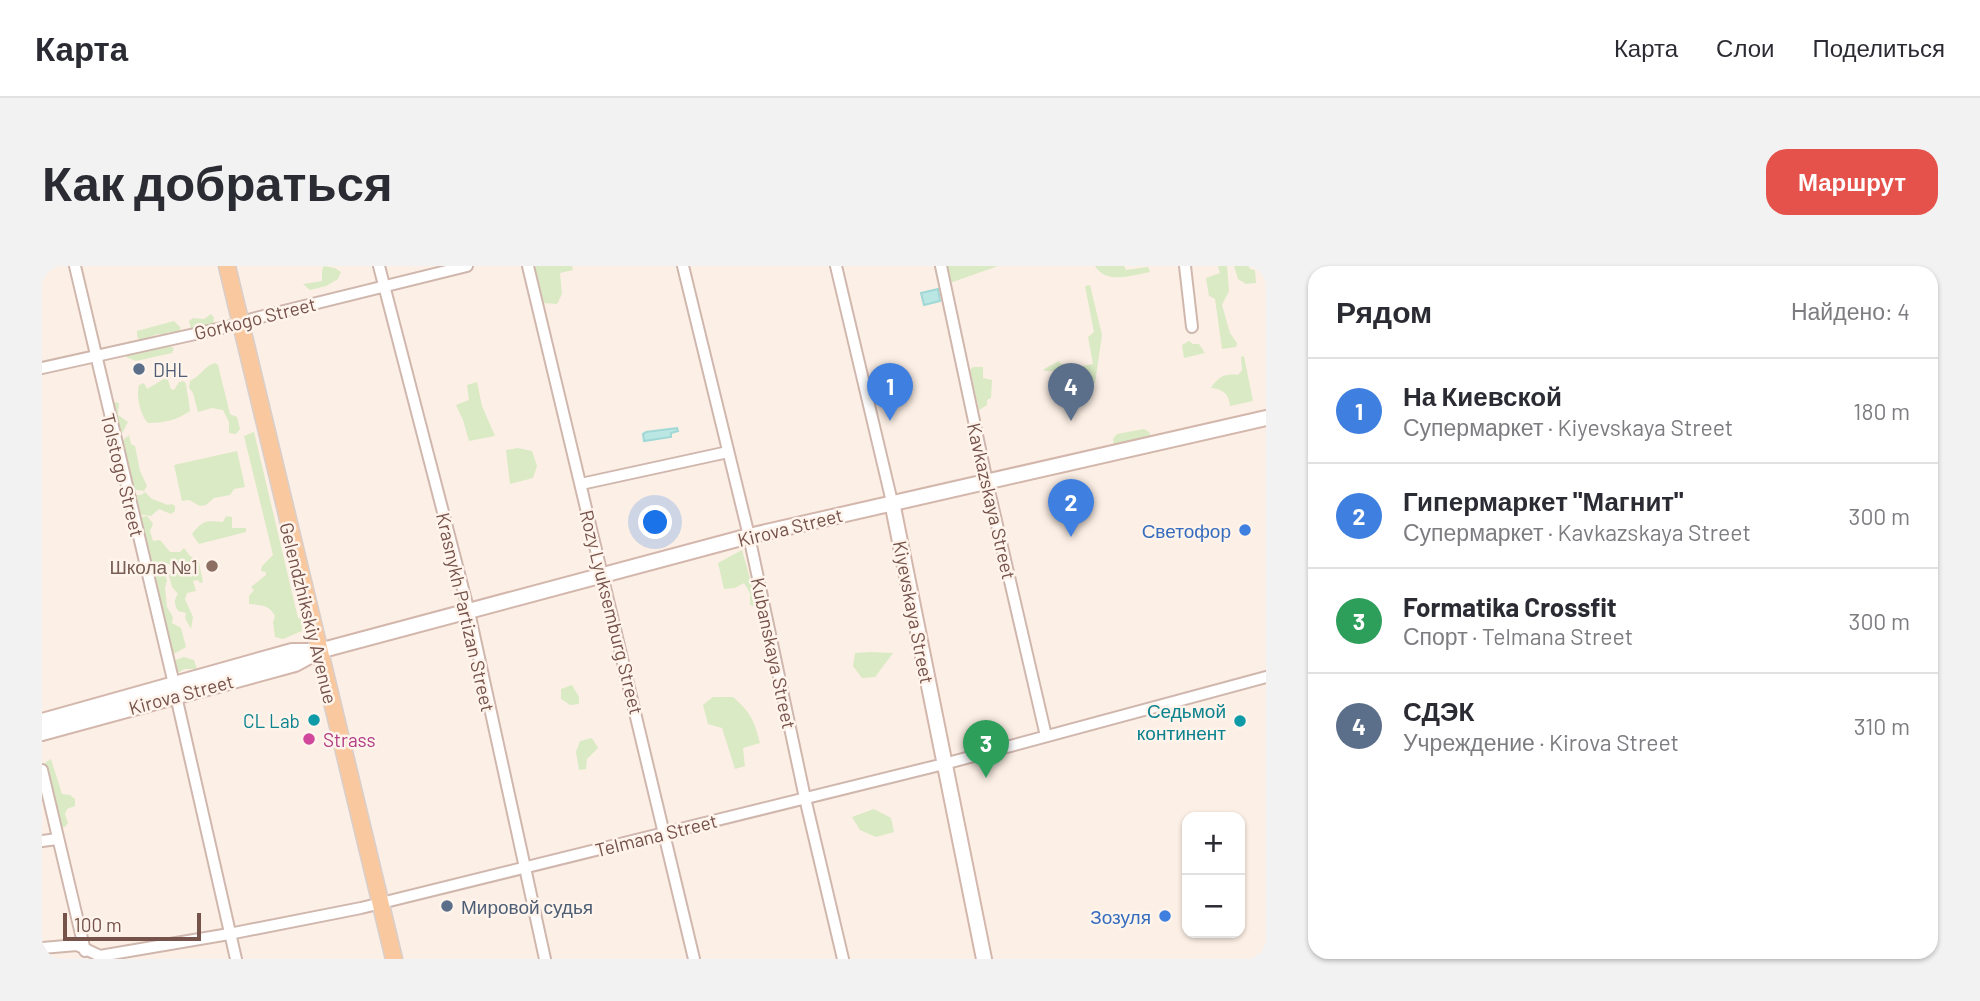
<!DOCTYPE html>
<html lang="ru">
<meta charset="utf-8">
<style>
body{margin:0;font-family:Barlow,sans-serif;background:#f2f2f3;color:#2b2b33}
.controls{position:absolute;right:21px;bottom:21px;display:grid;overflow:hidden;border-radius:14px;box-shadow:0 2px 5px #0004}
.controls button{width:63px;height:63px;display:grid;place-items:center;padding:0;border:0;border-bottom:2px solid #e1e1e2;background:#fff;color:#2b2b33;font:35px sans-serif}
.scale{position:absolute;left:21px;bottom:18px;width:138px;box-sizing:border-box;padding-left:7px;border:4px solid #75524a;border-top:0;font-size:19px;line-height:24px;white-space:nowrap;color:#75524a;-webkit-text-stroke:5px #fff4eb;paint-order:stroke}
.you{position:absolute;left:614px;top:257px;width:24px;height:24px;margin:-18px;border:5px solid #fff;border-radius:50%;background:#1a73e8;box-shadow:0 0 0 10px #1a73e833}
.badge{display:grid;place-items:center;width:46px;height:46px;border-radius:50%;background:#e5524b;color:#fff;font-size:23px;font-weight:700}
.pin{position:absolute;translate:-50% -58px;filter:drop-shadow(0 2px 4px #0008)}
.pin::after{content:'';position:absolute;top:37px;width:24px;height:21px;background:inherit;clip-path:polygon(0 0,100% 0,50% 100%)}
.list{margin:0;padding:0;list-style:none}
h2{display:flex;justify-content:space-between;align-items:center;height:91px;margin:0;padding:0 28px;font-size:30px}
h2 small{font-size:23px;font-weight:400;color:#7c7c81}
.list li{display:grid;grid-template-columns:46px 1fr auto;gap:21px;align-items:center;box-sizing:border-box;height:105px;padding:0 28px;border-top:2px solid #e1e1e2}
.list b{display:block;font-size:26px;white-space:nowrap}
.list p{margin:0;font-size:23px;white-space:nowrap;color:#7c7c81}
.list em{font-size:23px;font-style:normal;color:#7c7c81}
.map{position:relative;flex:none;width:1224px;height:693px;overflow:hidden;border-radius:21px}
header{display:flex;align-items:center;gap:42px;box-sizing:border-box;height:98px;padding:0 35px;background:#fff;border-bottom:2px solid #e1e1e2}
header strong{font-size:33px}
nav{display:flex;gap:38px;margin-inline-start:auto;font-size:24px}
.intro{display:flex;align-items:center;justify-content:space-between;box-sizing:border-box;height:168px;padding:0 42px}
h1{margin:0;font-size:49px}
.button{padding:18px 32px;border-radius:21px;background:#e5524b;color:#fff;font-size:24px;font-weight:700}
main{display:flex;gap:42px;padding:0 42px}
aside{flex:1;background:#fff;border-radius:21px;box-shadow:0 2px 5px #0004}
.map>svg:first-child{display:block}
.green{fill:#daeac4}
.water{fill:#bae6e4;stroke:#a0d8d6;stroke-width:2}
.lines{fill:none;stroke-linecap:round;stroke-linejoin:round}
.street-casing{stroke:#d0b7ae;stroke-width:14}
.secondary-casing{stroke:#d3b6ac;stroke-width:18}
.primary-casing{stroke:#d8cfcc;stroke-width:19}
.street{stroke:#fff;stroke-width:10}
.secondary{stroke:#fff;stroke-width:14}
.primary{stroke:#fac89e;stroke-width:16}
.service-dot{fill:#5c6f8a;stroke:#fff4eb;stroke-width:2.5}
.shop-dot{fill:#3f7fe0;stroke:#fff4eb;stroke-width:2.5}
.education-dot{fill:#8d6e63;stroke:#fff4eb;stroke-width:2.5}
.culture-dot{fill:#0f9aa8;stroke:#fff4eb;stroke-width:2.5}
.hotel-dot{fill:#d1479c;stroke:#fff4eb;stroke-width:2.5}
.labels{text-anchor:middle;dominant-baseline:central;stroke-width:5;stroke-linejoin:round;paint-order:stroke}
.street-label{font-size:19px;fill:#75524a;stroke:#fff4eb}
.service-label{font-size:19px;fill:#4e5e75;stroke:#fff4eb;text-anchor:start}
.shop-label{font-size:19px;fill:#366cbe;stroke:#fff4eb;text-anchor:end}
.education-label{font-size:19px;fill:#785e54;stroke:#fff4eb;text-anchor:end}
.culture-label{font-size:19px;fill:#0d838f;stroke:#fff4eb;text-anchor:end}
.hotel-label{font-size:19px;fill:#b23c85;stroke:#fff4eb;text-anchor:start}
</style>
<header>
<strong>Карта</strong>
<nav><a>Карта</a><a>Слои</a><a>Поделиться</a></nav>
</header>
<div class="intro"><h1>Как добраться</h1><a class="button">Маршрут</a></div>
<main>
<div class="map">
<svg width="1224" height="693" viewBox="0 0 1224 693">
<rect width="100%" height="100%" fill="#fcefe5"/>
<g class="green">
<path d="M282,0L293,2L299,6L296,13L284,20L268,24L261,18L280,15V4Z"/>
<path d="M494,0H530L531,4L518,7L520,28L515,38L502,37L493,2Z"/>
<path d="M903,0H956L908,17Z"/>
<path d="M1053,0H1082L1084,4L1106,1L1108,6C1090,9 1065,19 1053,0Z"/>
<path d="M1176,0H1185L1187,25L1180,39L1188,67L1195,77L1194,81L1180,83L1173,33L1167,30L1164,12L1178,7Z"/>
<path d="M1192,0H1207L1208,3L1213,4L1214,17L1204,18L1196,13Z"/>
<path d="M1048,19L1060,69L1053,117L1026,120L1023,105H1002V103L1017,95L1019,98H1029L1030,102L1051,98L1046,71L1052,66L1043,20Z"/>
<path d="M169,48L172,52L171,59L149,63L147,55L151,52L162,53Z"/>
<path d="M132,55L139,62L134,69L126,66L123,69L115,68L98,75L95,70V65Z"/>
<path d="M1147,75L1151,78H1157L1163,87L1142,92L1140,79Z"/>
<path d="M117,78L123,81L125,79L132,82L130,87L94,95L84,91L85,89Z"/>
<path d="M1202,90L1211,135L1188,140C1187,128 1181,123 1169,122C1176,111 1183,107 1196,109L1200,104L1199,91Z"/>
<path d="M173,97L176,99L188,148L195,151L198,163L194,168L187,167V156L181,144L170,142L156,146L151,127L147,122L148,115C159,110 163,99 173,97Z"/>
<path d="M931,101H941V112L950,114L949,132L945,134V139L937,144L928,104Z"/>
<path d="M125,111L129,123L132,124L137,116L142,115L144,118L148,145C135,154 122,157 106,157C98,149 94,129 97,119L102,117L105,123Z"/>
<path d="M435,116L440,140L453,170L427,175L421,154L414,139L427,134L425,119Z"/>
<path d="M73,136L77,137L76,149L86,156L77,173L69,141Z"/>
<path d="M1102,163L1107,166L1109,170L1072,179L1071,173L1075,168Z"/>
<path d="M212,166L256,352L259,353L260,365L241,373L233,371L231,356L233,350C227,338 218,339 207,338V330L212,324L209,321L224,309V306L219,305L220,300L231,289L202,170Z"/>
<path d="M87,169L89,178L93,180L98,205L105,220L102,225L89,223L78,177Z"/>
<path d="M476,182L490,185L495,200L491,212L468,218L464,184Z"/>
<path d="M195,185L203,221L192,223L188,229L172,232L164,239L158,240L147,234L140,235L132,199Z"/>
<path d="M103,226L110,233L126,239L130,238L133,240V245L129,248L117,243L109,250L95,248L92,232L94,229H99Z"/>
<path d="M105,250L111,258L108,265L111,275L118,274L128,286H138L142,282L148,290L157,296L161,316L158,317L156,314L151,315L154,325L145,327L143,333L151,351L149,363L143,352L144,347L136,345C133,339 131,334 136,328L130,321L127,309L130,304L129,299L122,296L119,300L125,314L123,322L125,341L131,351L130,357L139,362L144,381L130,389L128,378L123,368L125,365L122,360L104,291L107,284L99,271L95,256L99,251Z"/>
<path d="M184,250L190,251V262H204V266L157,278L150,268C162,253 164,255 181,256Z"/>
<path d="M700,284L712,327V340L708,339V327L702,317L693,322L682,323L676,297Z"/>
<path d="M829,386L851,387L833,411L820,412L811,400L813,387Z"/>
<path d="M142,391L152,394L155,403H142L136,407L131,401V395Z"/>
<path d="M530,419L537,431V438L528,439L519,433V423Z"/>
<path d="M671,431H691C709,447 712,454 718,477L701,482L703,500L693,503L680,462L666,458L661,439Z"/>
<path d="M550,472L556,482L545,493L544,503L537,504L534,486L538,475Z"/>
<path d="M9,493L20,528L28,529L33,533V540L25,543L23,548L26,557L23,561H18L1,504L3,497Z"/>
<path d="M832,543L849,552L852,566L834,571L818,564L810,551Z"/>
</g>
<g class="water">
<path d="M896,23L898,35L882,39L879,27Z"/>
<path d="M635,162L636,165L629,167V171L602,175L601,168L604,166Z"/>
</g>
<g class="lines">
<g class="street-casing">
<g id="street">
<path d="M33,0L132,418"/>
<path d="M337,0L427,346L503,693"/>
<path d="M486,0L652,693"/>
<path d="M641,0L707,270L763,532L801,693"/>
<path d="M794,0L850,236"/>
<path d="M899,0L945,216L1004,470"/>
<path d="M1143,0L1150,61"/>
<path d="M0,102L198,58L210,53L425,0"/>
<path d="M539,218L686,186"/>
<path d="M134,430L194,693"/>
<path d="M0,504L43,685"/>
<path d="M0,575L15,573"/>
<path d="M0,682L35,679L58,690L187,668L319,642L902,498L1224,411"/>
</g>
</g>
<g class="secondary-casing">
<g id="secondary">
<path d="M850,236L942,693"/>
<path d="M0,455L250,385H275"/>
<path d="M0,467L253,398L277,385L707,270L1224,152"/>
</g>
</g>
<g class="primary-casing">
<path id="primary" d="M185,0L352,693"/>
</g>
<use href="#street" class="street"/>
<use href="#secondary" class="secondary"/>
<use href="#primary" class="primary"/>
</g>
<g class="service-dot">
<circle cx="97" cy="103" r="7"/>
<circle cx="405" cy="640" r="7"/>
</g>
<g class="shop-dot">
<circle cx="1203" cy="264" r="7"/>
<circle cx="1123" cy="650" r="7"/>
</g>
<circle class="education-dot" cx="170" cy="300" r="7"/>
<g class="culture-dot">
<circle cx="272" cy="454" r="7"/>
<circle cx="1198" cy="455" r="7"/>
</g>
<circle class="hotel-dot" cx="267" cy="473" r="7"/>
<g class="labels">
<g class="street-label">
<text transform="translate(213 52) rotate(-14)">Gorkogo Street</text>
<text transform="translate(81 209) rotate(76)">Tolstogo Street</text>
<text transform="translate(950 235) rotate(77)">Kavkazskaya Street</text>
<text transform="translate(748 261) rotate(-14)">Kirova Street</text>
<text transform="translate(424 346) rotate(77)">Krasnykh Partizan Street</text>
<text transform="translate(570 346) rotate(76)">Rozy Lyuksemburg Street</text>
<text transform="translate(872 346) rotate(79)">Kiyevskaya Street</text>
<text transform="translate(267 347) rotate(76)">Gelendzhikskiy Avenue</text>
<text transform="translate(732 387) rotate(78)">Kubanskaya Street</text>
<text transform="translate(139 428) rotate(-15)">Kirova Street</text>
<text transform="translate(614 569) rotate(-14)">Telmana Street</text>
</g>
<g class="service-label">
<text x="111" y="103">DHL</text>
<text x="419" y="640">Мировой судья</text>
</g>
<g class="shop-label">
<text x="1189" y="264">Светофор</text>
<text x="1109" y="650">Зозуля</text>
</g>
<g class="education-label">
<text x="156" y="300">Школа №1</text>
</g>
<g class="culture-label">
<text x="1184" y="444">Седьмой<tspan x="1184" dy="22">континент</tspan></text>
<text x="258" y="454">CL Lab</text>
</g>
<g class="hotel-label">
<text x="281" y="473">Strass</text>
</g>
</g>
</svg>
<div class="controls">
<button>+</button>
<button>−</button>
</div>
<div class="scale">100 m</div>
<div class="you"></div>
<div class="pin badge" style="left:848px;top:155px;background:#3f7fe0">1</div>
<div class="pin badge" style="left:1029px;top:271px;background:#3f7fe0">2</div>
<div class="pin badge" style="left:944px;top:512px;background:#2e9e5b">3</div>
<div class="pin badge" style="left:1029px;top:155px;background:#5c6f8a">4</div>
</div>
<aside>
<h2>Рядом<small>Найдено: 4</small></h2>
<ul class="list">
<li><span class="badge" style="background:#3f7fe0">1</span><div><b>На Киевской</b><p>Супермаркет · Kiyevskaya Street</p></div><em>180 m</em></li>
<li><span class="badge" style="background:#3f7fe0">2</span><div><b>Гипермаркет &quot;Магнит&quot;</b><p>Супермаркет · Kavkazskaya Street</p></div><em>300 m</em></li>
<li><span class="badge" style="background:#2e9e5b">3</span><div><b>Formatika Crossfit</b><p>Спорт · Telmana Street</p></div><em>300 m</em></li>
<li><span class="badge" style="background:#5c6f8a">4</span><div><b>СДЭК</b><p>Учреждение · Kirova Street</p></div><em>310 m</em></li>
</ul>
</aside>
</main>
